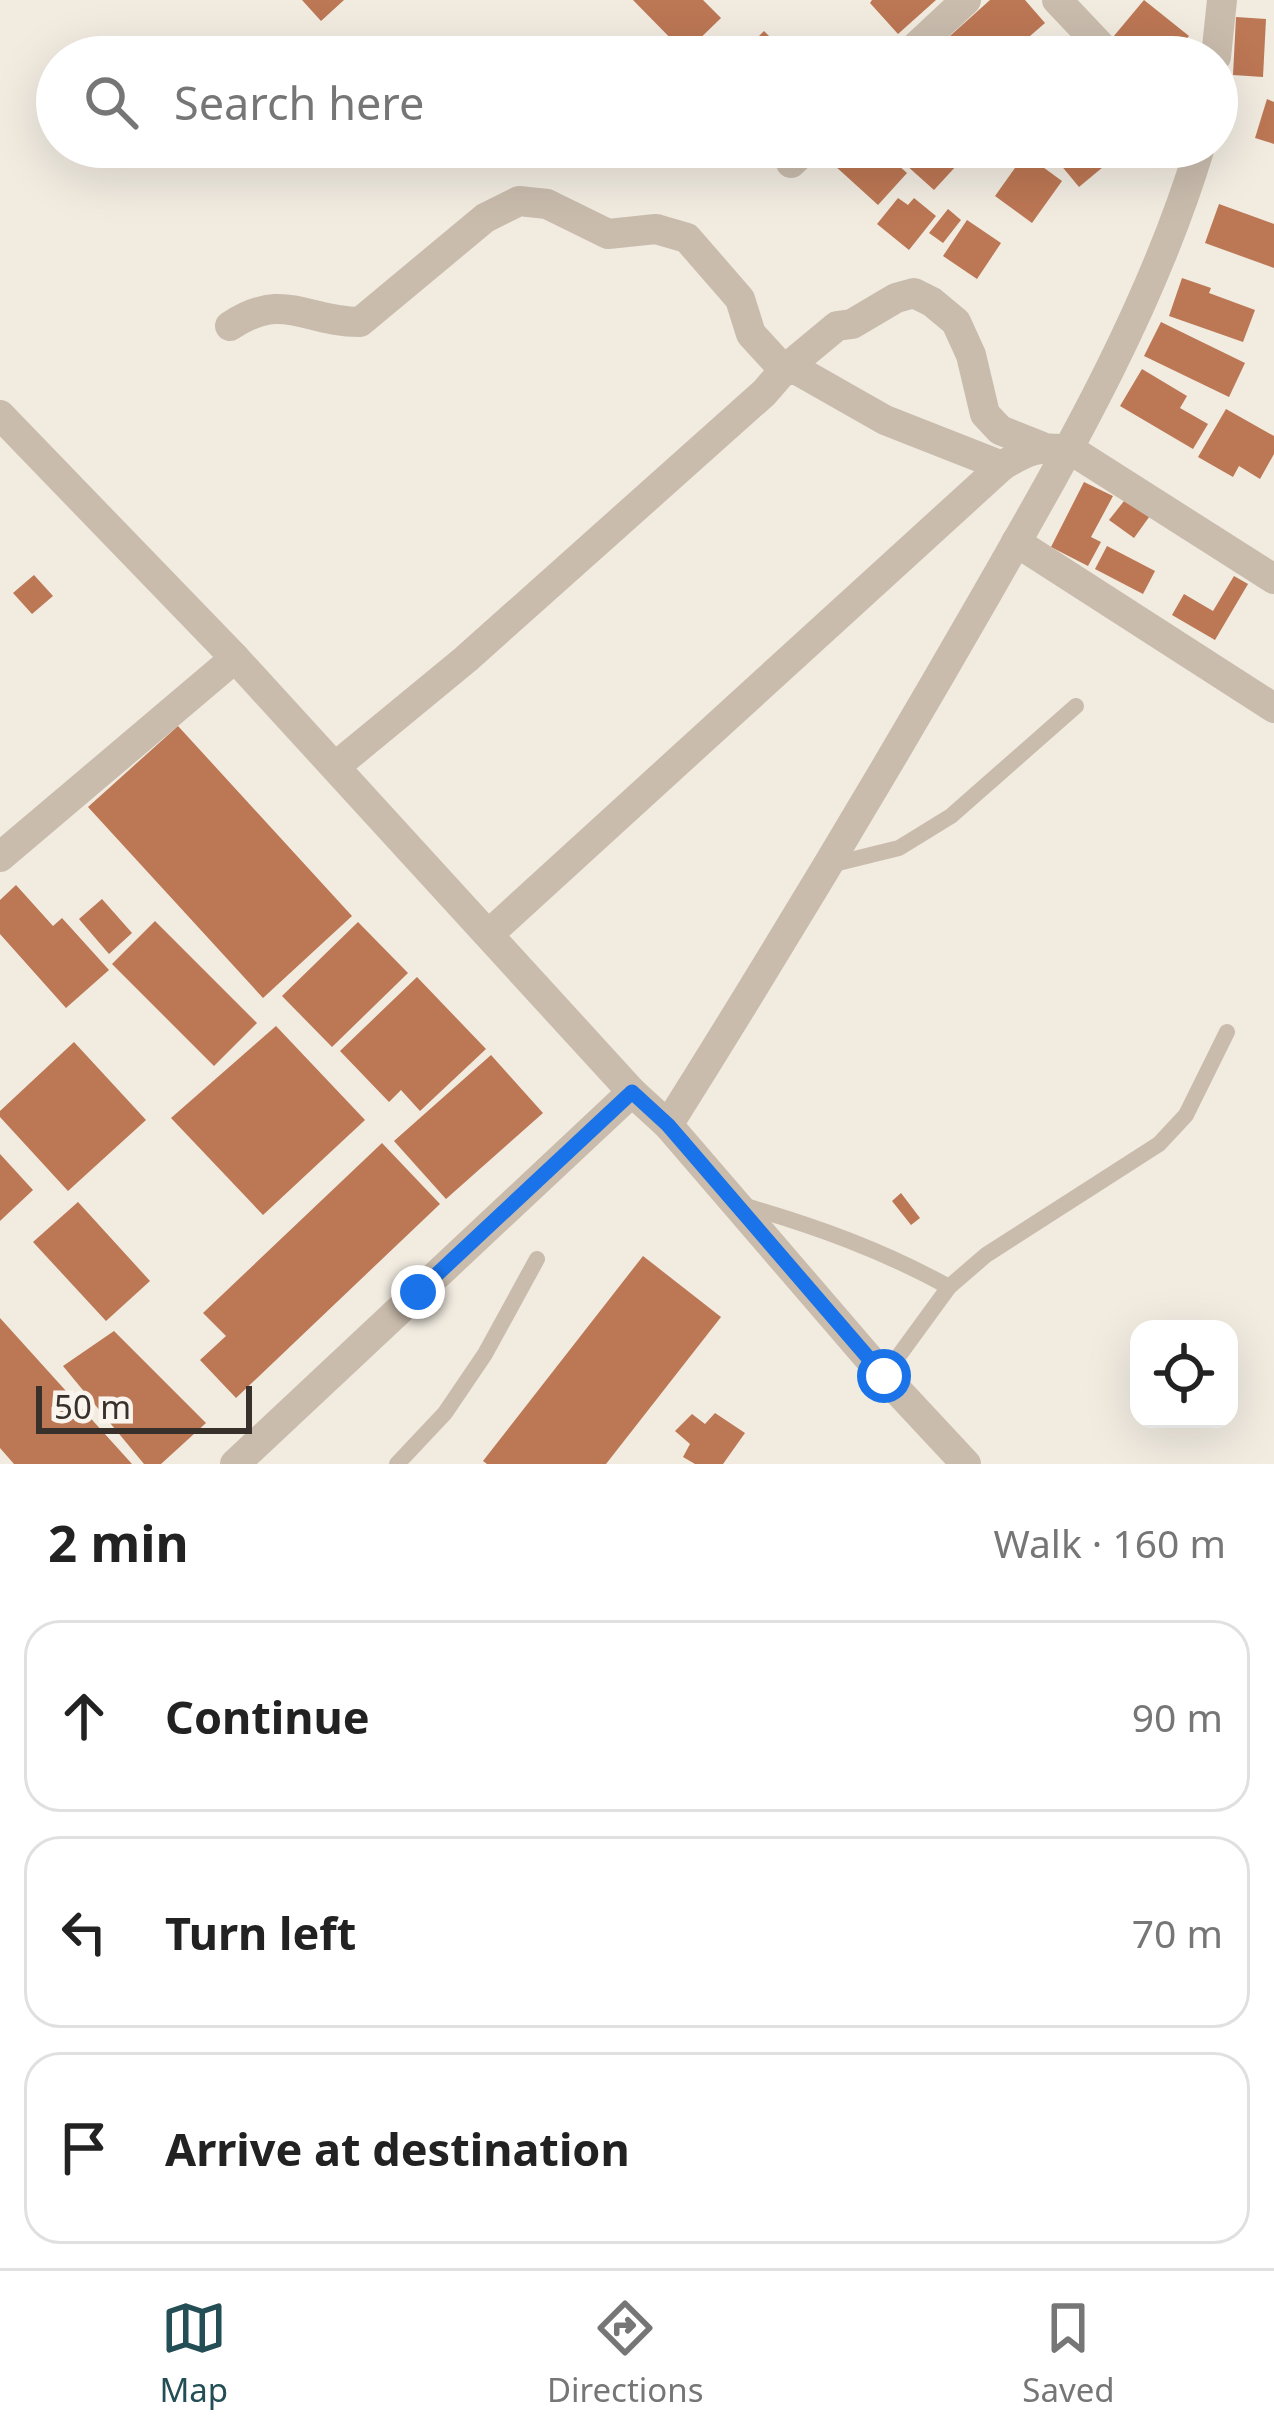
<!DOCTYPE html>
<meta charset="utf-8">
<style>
body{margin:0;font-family:"Noto Sans",sans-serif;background:#f2f2f2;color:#222}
.controls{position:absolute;right:36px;bottom:36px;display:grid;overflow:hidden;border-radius:24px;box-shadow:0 12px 48px #0002}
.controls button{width:108px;height:108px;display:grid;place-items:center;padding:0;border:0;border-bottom:3px solid #e0e0e0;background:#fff;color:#222;font:60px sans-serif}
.scale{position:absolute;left:36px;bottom:30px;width:216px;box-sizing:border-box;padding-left:12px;border:6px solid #38302b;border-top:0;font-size:33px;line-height:42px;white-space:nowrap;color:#38302b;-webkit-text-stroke:9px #f9f4ed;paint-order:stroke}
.stop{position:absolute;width:36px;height:36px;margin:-27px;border:9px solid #1a73e8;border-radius:50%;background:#fff}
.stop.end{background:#1a73e8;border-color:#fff;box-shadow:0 3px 12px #0008}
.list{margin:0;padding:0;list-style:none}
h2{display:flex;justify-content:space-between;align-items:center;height:156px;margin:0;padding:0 48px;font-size:51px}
h2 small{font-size:39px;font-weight:400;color:#767676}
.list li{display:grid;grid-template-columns:78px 1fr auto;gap:36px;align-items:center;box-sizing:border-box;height:192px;margin:0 24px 24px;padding:0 24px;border:3px solid #e0e0e0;border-radius:36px}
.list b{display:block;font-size:45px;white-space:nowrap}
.list em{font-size:39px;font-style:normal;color:#767676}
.icon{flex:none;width:66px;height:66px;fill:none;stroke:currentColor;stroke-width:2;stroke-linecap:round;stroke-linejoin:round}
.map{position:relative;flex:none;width:1274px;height:1464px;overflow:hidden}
.search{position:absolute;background:#fff;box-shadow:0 12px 48px #0002;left:36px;right:36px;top:36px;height:132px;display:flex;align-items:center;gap:30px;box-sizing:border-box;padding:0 42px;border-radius:66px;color:#767676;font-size:45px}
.sheet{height:804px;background:#fff}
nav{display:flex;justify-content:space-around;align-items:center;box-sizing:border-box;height:168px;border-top:3px solid #e0e0e0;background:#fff;font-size:33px;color:#767676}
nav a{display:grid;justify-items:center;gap:6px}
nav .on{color:#244e56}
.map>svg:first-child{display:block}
.building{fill:#bc7754}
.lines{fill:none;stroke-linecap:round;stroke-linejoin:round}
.lane{stroke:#c9bcad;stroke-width:16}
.street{stroke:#c9bcad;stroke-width:30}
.route{stroke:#1a73e8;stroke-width:15}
</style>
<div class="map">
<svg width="1274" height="1464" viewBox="0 0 1274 1464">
<rect width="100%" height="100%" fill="#f1ebe0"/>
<g class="building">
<path d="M302,0H344L321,21Z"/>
<path d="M633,0H703L721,18L685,53Z"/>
<path d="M872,0H936L898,34L870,3Z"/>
<path d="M990,0H1025L1045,23L1006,57H933L930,54Z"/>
<path d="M1144,0L1189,36L1171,57H1124L1108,43Z"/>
<path d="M1236,17L1266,19L1263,77L1233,75Z"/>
<path d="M764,31L790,57H738Z"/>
<path d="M1267,99L1274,102V144L1255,138Z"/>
<path d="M851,147H878L907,173L878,205L834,165Z"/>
<path d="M886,147H941L958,164L934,190Z"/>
<path d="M1068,147H1127L1079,187L1055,158Z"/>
<path d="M1025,154L1062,181L1032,223L995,196Z"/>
<path d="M898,198L908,205L914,198L936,216L909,250L877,224Z"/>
<path d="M1219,204L1274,224V268L1205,243Z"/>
<path d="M948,209L961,220L943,243L929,233Z"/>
<path d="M967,220L1001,243L977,279L943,256Z"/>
<path d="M1182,278L1211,288L1209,293L1255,310L1243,342L1169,316Z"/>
<path d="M1161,322L1245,363L1229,397L1144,356Z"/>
<path d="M1142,369L1187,396L1180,408L1208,424L1193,449L1120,406Z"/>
<path d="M1226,409L1274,436V454L1260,479L1239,466L1233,477L1198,457Z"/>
<path d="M1084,482L1113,496L1091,537L1101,542L1088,566L1051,547Z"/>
<path d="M1128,496L1152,513L1134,538L1109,520Z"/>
<path d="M1107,546L1155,571L1143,594L1095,569Z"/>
<path d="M34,575L53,596L32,614L13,593Z"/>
<path d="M1234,576L1248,584L1215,640L1172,615L1184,594L1213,611Z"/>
<path d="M178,726L352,916L263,998L88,807Z"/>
<path d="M16,885L53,926L62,918L109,970L66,1008L0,934V900Z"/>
<path d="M102,899L132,933L109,954L79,919Z"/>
<path d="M155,921L257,1023L214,1066L112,964Z"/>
<path d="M358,922L408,973L332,1047L282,996Z"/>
<path d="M417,977L486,1049L420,1111L401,1090L389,1102L340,1051Z"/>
<path d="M276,1026L365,1120L263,1215L171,1118Z"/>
<path d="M74,1042L146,1120L68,1191L0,1117V1111Z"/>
<path d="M491,1055L543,1113L446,1199L394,1141Z"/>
<path d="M382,1143L440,1204L236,1398L200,1360L226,1336L203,1313Z"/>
<path d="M0,1154L33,1190L0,1221Z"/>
<path d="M901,1193L920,1218L911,1225L892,1201Z"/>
<path d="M78,1202L150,1281L106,1321L33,1242Z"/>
<path d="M643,1256L721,1317L606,1464H487L483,1461Z"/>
<path d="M0,1318L132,1464H14L0,1448Z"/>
<path d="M114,1331L206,1423L161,1464H144L63,1366Z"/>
<path d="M715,1413L745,1433L723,1464H695L683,1457L690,1444L675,1431L692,1414L705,1424Z"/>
</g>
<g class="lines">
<g class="lane">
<path d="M830,865L899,848L951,816L1076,706"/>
<path d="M742,1205C815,1226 882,1250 949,1287"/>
<path d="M884,1376L949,1287L986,1255L1159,1144L1186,1115L1227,1032"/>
<path d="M397,1464L445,1413L485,1354L537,1259"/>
</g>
<g class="street">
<path d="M1057,0L1111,57"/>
<path d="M905,57L966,0"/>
<path d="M1216,57L1222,0"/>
<path d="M791,163L808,147"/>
<path d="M230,326C284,290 305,322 360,322L485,218L519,201L547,204L608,234L656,229L687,238L740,299L751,334L784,370L837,326L852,324L896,298L914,293L932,302L956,322L971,355L985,414L1000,430L1040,446"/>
<path d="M0,415L235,658L632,1092L668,1125L884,1376L966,1464"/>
<path d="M1016,542L1274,708"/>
<path d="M336,766L466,659L764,393L784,370H797L885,420L1002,466"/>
<path d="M0,857L235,658"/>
<path d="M490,933L1002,466C1029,449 1038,446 1071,450L1274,579"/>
<path d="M668,1125C776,953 880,780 981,604C1065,457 1151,310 1200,147"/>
<path d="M235,1464L632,1092"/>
</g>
</g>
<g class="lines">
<path class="route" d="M418,1292L632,1092L668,1125L884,1376"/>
</g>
</svg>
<div class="controls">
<button><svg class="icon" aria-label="locate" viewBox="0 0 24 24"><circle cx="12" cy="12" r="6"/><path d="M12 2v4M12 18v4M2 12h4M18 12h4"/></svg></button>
</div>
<div class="scale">50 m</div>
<div class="stop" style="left:884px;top:1376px"></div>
<div class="stop end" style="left:418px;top:1292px"></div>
<div class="search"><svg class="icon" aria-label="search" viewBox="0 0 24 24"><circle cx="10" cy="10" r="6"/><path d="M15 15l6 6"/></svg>Search here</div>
</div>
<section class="sheet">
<h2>2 min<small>Walk · 160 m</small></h2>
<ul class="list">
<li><svg class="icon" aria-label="ahead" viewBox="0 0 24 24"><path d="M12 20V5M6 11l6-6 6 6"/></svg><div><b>Continue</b></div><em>90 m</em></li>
<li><svg class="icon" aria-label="left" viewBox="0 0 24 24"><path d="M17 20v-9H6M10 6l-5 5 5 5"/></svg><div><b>Turn left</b></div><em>70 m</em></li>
<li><svg class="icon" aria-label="arrive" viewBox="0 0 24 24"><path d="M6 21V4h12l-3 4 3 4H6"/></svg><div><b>Arrive at destination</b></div></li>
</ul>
</section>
<nav>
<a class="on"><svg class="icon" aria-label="map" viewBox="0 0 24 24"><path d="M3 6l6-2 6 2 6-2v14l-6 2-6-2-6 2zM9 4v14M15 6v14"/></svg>Map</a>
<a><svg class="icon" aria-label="directions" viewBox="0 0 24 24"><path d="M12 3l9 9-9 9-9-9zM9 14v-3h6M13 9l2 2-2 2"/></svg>Directions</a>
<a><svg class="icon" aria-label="saved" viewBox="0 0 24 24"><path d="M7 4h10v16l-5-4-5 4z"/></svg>Saved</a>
</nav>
